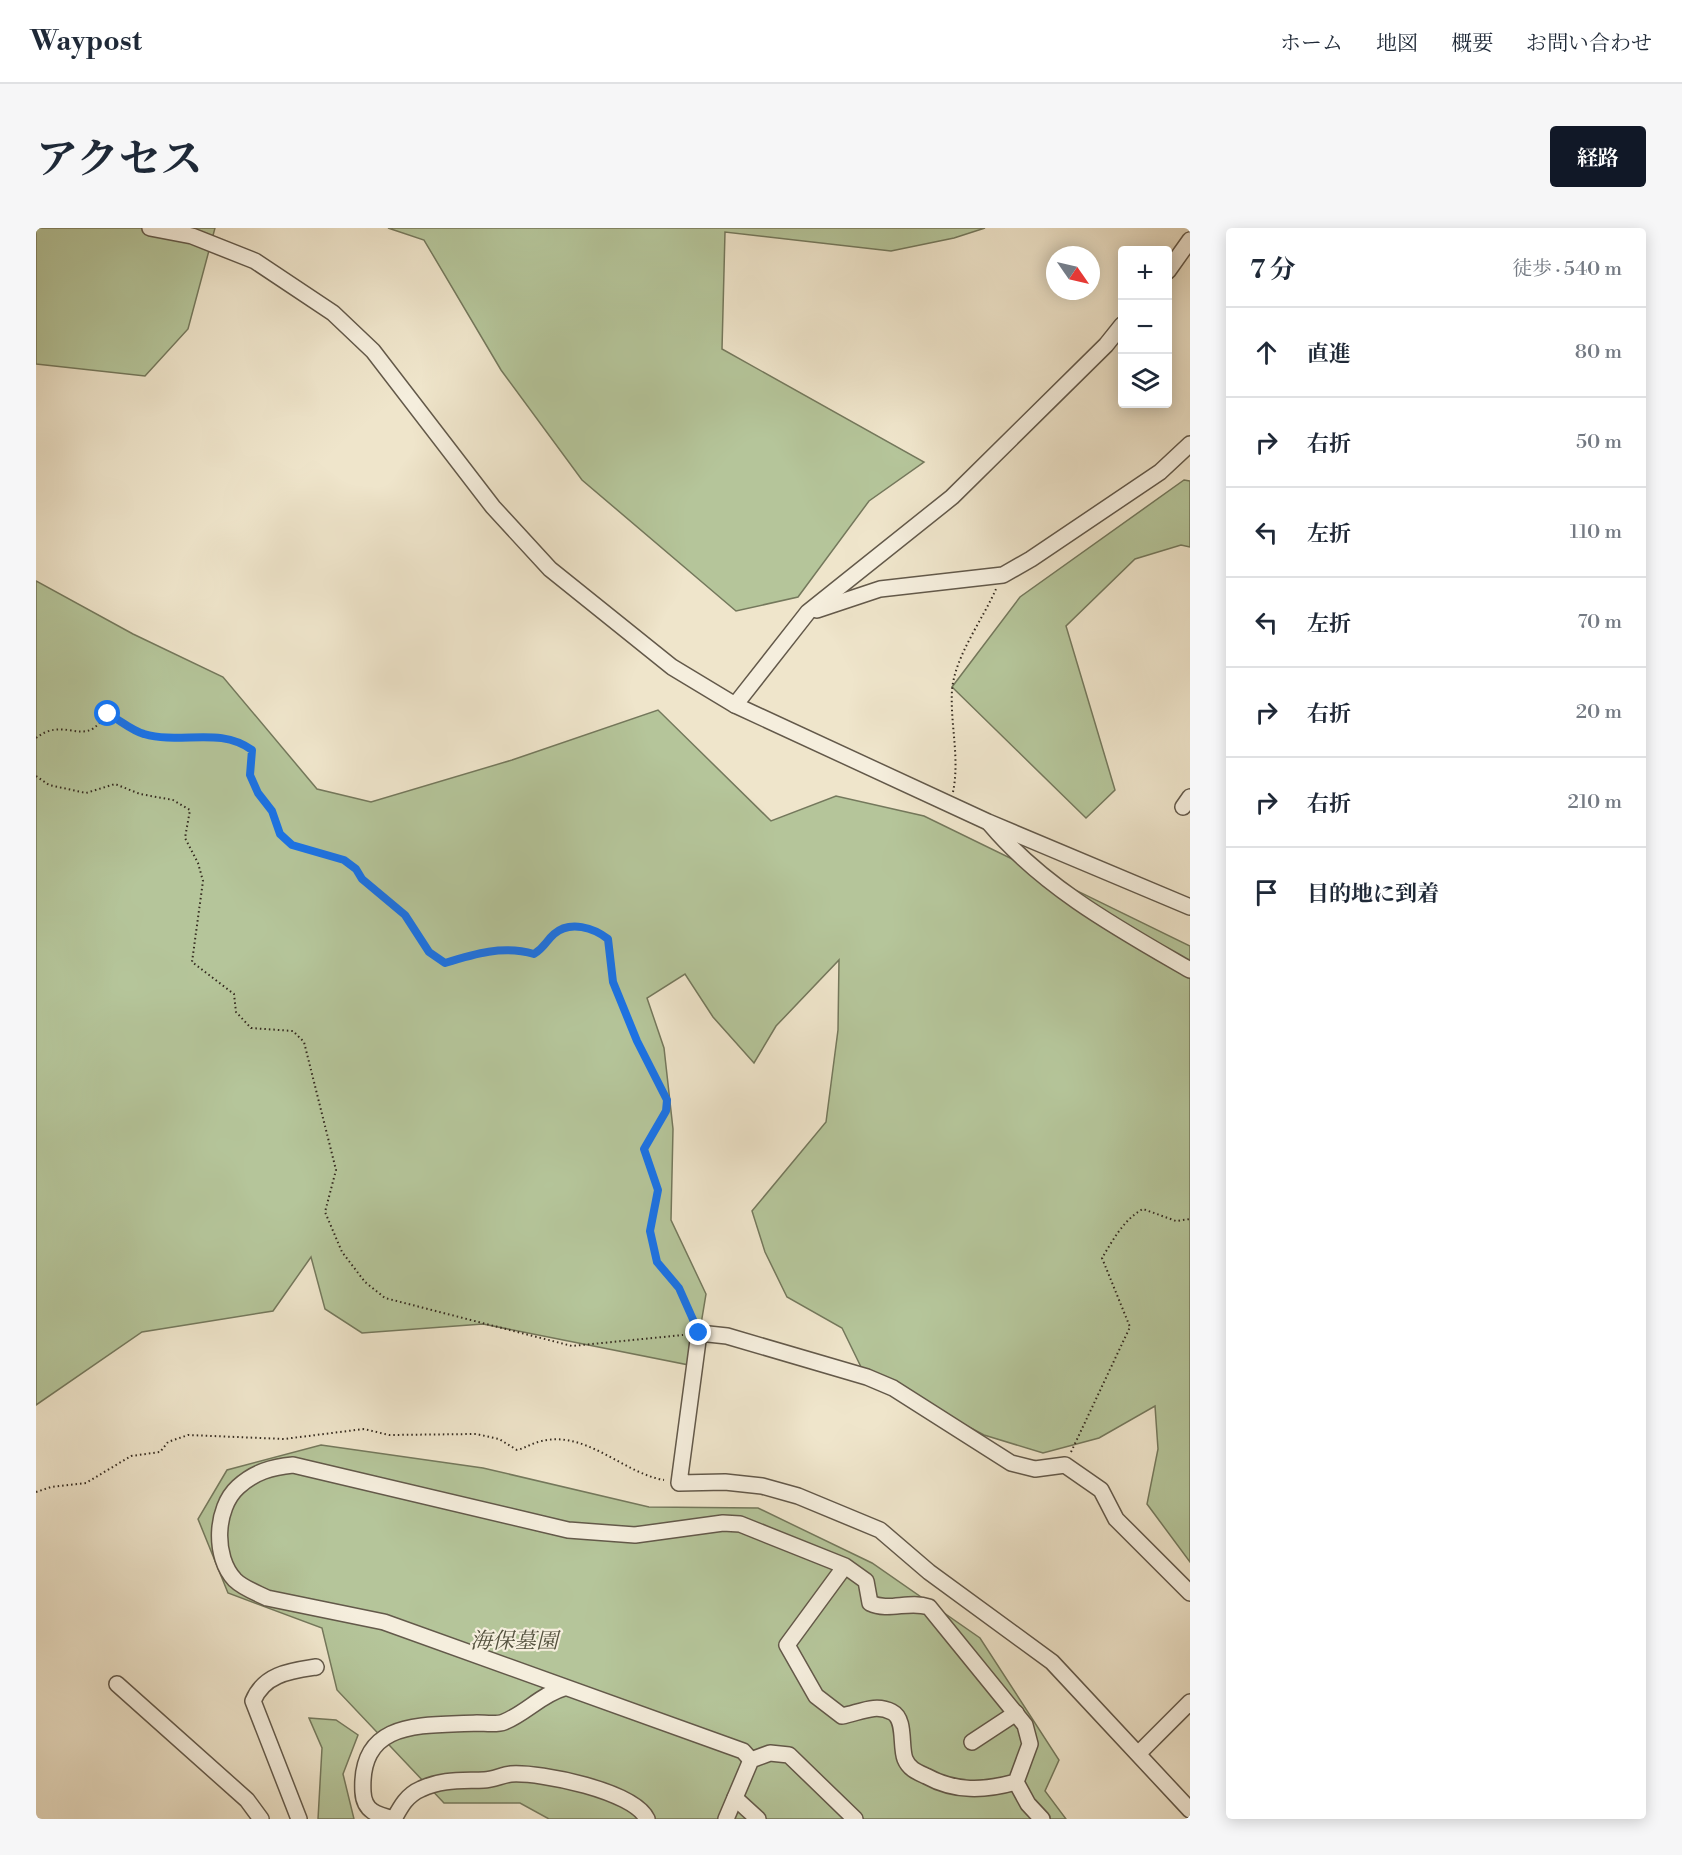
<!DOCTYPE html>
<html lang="ja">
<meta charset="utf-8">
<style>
body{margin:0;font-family:"Libre Bodoni","Noto Serif JP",serif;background:#f6f6f7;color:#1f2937}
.controls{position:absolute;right:18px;top:18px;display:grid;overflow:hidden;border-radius:6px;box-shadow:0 3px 15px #0003}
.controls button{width:54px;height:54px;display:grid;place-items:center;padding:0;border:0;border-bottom:2px solid #e0e1e3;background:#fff;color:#1f2937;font:30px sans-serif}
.compass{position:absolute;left:1010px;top:18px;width:54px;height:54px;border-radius:50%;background:#fff;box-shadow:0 3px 15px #0003;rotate:124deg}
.stop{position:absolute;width:18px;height:18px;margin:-14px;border:4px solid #1a73e8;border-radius:50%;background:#fff}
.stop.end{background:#1a73e8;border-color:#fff;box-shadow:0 2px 6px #0008}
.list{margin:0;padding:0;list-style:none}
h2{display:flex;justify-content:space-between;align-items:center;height:78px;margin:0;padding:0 24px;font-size:26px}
h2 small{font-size:20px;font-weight:400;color:#747a83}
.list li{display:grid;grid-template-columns:39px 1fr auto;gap:18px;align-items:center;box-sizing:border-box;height:90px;padding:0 24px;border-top:2px solid #e0e1e3}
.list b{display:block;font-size:22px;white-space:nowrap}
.list em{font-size:20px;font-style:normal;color:#747a83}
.icon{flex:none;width:33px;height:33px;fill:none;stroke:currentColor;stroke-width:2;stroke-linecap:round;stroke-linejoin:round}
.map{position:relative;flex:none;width:1154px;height:1591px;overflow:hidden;border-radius:6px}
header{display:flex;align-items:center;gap:36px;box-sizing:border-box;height:84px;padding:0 30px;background:#fff;border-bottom:2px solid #e0e1e3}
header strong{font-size:28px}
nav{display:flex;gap:33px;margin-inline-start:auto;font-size:21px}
.intro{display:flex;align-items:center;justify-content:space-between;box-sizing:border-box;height:144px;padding:0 36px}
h1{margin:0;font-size:42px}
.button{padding:15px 27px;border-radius:6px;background:#111827;color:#fff;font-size:21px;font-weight:700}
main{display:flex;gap:36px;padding:0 36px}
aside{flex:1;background:#fff;border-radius:6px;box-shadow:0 3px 15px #0003}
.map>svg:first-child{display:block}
.green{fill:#b5c59a;stroke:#74785c;stroke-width:1.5}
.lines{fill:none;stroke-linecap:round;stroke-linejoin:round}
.minor-casing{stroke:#63594a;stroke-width:18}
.path{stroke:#342a1f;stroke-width:2;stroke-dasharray:1.5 3;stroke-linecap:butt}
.minor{stroke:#f5eedd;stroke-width:15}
.route{stroke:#1a73e8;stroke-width:8}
.labels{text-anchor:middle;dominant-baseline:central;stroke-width:4.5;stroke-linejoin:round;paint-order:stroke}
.park-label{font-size:22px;font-style:italic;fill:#54513e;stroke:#f5eedd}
</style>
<header>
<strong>Waypost</strong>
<nav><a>ホーム</a><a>地図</a><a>概要</a><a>お問い合わせ</a></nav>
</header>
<div class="intro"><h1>アクセス</h1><a class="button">経路</a></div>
<main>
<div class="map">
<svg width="1154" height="1591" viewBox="0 0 1154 1591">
<rect width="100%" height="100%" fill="#efe5cb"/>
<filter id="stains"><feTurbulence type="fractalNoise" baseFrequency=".00333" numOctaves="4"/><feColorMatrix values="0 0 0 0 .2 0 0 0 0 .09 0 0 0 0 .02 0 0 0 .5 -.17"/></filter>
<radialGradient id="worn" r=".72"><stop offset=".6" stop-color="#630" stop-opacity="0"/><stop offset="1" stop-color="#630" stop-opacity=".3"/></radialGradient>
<g class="green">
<path d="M0,0H179L152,101L109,148L0,136Z"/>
<path d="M352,0H949L918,10L855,23L689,4L686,121L888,234L833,273L762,369L700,383L546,252L465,142L388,12Z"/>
<path d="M1148,252L1154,253V319L1145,317L1099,331L1030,398L1079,562L1050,590L916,459L984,369Z"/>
<path d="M0,353L97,406L187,449L281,561L335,574L476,532L622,482L735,593L800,568L888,588L1154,718V1334L1111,1276L1122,1221L1119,1178L1063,1210L1007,1225L948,1207L827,1143L806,1100L751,1069L729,1024L716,983L790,894L802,802L803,732L740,798L718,835L677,789L649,746L611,770L628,820L637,901L635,992L670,1066L658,1138L447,1096L326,1105L289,1081L275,1029L237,1083L106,1104L0,1177Z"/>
<path d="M285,1217L447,1240L613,1279L722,1280L836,1335L944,1410L1023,1532L1009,1563L1030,1591H513L484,1575H408L301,1462L286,1400L192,1365L162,1291L191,1242Z"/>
<path d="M273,1490L300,1492L322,1507L307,1546L318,1591H282L286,1520Z"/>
</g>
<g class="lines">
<g class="minor-casing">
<g id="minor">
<path d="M114,0L156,8L219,33L297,85L337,123L457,279L514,341L636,439L699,477L952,594L1154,679"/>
<path d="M1132,43L1154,12"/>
<path d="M781,382L844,361L967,347L995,331L1124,244L1154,216"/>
<path d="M699,477L772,384L916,269L1070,117L1086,97"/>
<path d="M1147,579L1154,569"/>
<path d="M954,596C1008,660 1083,701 1154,742"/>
<path d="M1154,1365L1080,1291L1065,1262L1029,1237L999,1241L975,1235L857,1160L831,1149L691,1108L663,1105L643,1255L689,1254L726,1258L762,1268L844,1302L893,1344L1016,1434L1154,1582"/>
<path d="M81,1456L211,1572L225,1591"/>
<path d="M936,1514L980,1485"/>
<path d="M1103,1525L1154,1474"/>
<path d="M715,1532L707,1523L348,1394L231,1370C221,1365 207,1360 199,1352C177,1329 179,1280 202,1259C218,1244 236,1239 257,1237L532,1302L599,1307L687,1295L704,1296L809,1338L830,1353L834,1375C853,1384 873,1372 893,1379L989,1497L994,1516L980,1554C948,1563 919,1564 890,1548C881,1544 873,1541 869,1531C864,1518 870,1491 856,1484C839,1475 823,1485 806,1488L780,1468L751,1417L809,1338"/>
<path d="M980,1554L992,1576L1006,1591"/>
<path d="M699,1570L722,1591"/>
<path d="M263,1591L217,1473C228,1446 254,1443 280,1439"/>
<path d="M358,1591C342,1587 328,1584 327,1564C323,1490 388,1498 441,1495C449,1495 461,1497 468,1494C490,1485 506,1466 528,1460"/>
<path d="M358,1591C365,1578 371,1567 385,1561C406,1551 426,1553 448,1552C457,1552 466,1547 475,1546C505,1544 598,1563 611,1591"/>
<path d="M690,1591L715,1532L734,1525L753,1527L819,1591"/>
</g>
</g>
<g class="path">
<path d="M0,510C24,491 42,511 58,500C63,496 68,490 72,486C87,494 102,506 119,508C153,512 187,501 216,521L214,547L222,565L236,583L244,606L256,617L308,632L320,641L326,652L369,687L393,724L409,735C439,726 467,717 498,726C508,719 510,713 518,706C534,692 558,700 572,711L577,754L601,813L631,872L630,883L608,921L622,962L614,1003L621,1034L643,1060L656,1092"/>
<path d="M0,548L13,557L50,565L79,556L104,566L137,572L154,582L149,610L162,635L167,653L156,734L198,766L200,784L215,800L257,803L268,814L300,942L289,984L306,1024L329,1054L349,1070L536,1118L647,1107"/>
<path d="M917,564C924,530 914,496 916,462C919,428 947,391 960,361"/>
<path d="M1035,1224L1094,1099L1066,1030C1077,1012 1088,991 1107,981L1140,993L1154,991"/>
<path d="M0,1264L15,1259L50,1255L95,1228L124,1224L132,1214L152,1207L248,1211L328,1201L353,1207L440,1206L463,1211L481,1222C489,1220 495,1216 502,1214C549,1200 586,1245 628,1252"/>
</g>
<use href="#minor" class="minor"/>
</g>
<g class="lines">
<path class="route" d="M72,486C84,492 96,503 108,506C145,517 183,498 216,522L214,547L222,565L236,583L244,606L256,617L308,632L320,641L326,651L369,687L393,724L409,735C438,726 467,717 498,726C509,719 510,713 518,706C534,692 558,700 572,711L577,754L601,813L631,872L630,883L608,921L622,962L614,1003L621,1034L643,1060L663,1105"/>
</g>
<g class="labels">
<g class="park-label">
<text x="478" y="1413">海保墓園</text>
</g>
</g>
<rect width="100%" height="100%" filter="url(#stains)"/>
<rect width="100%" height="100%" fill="url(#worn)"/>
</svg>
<div class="controls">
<button>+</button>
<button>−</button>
<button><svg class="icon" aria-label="layers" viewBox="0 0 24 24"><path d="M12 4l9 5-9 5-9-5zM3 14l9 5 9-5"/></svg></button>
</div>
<svg class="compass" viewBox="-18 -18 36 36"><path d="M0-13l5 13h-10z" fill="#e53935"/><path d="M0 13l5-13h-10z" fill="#747a83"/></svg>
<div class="stop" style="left:72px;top:486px"></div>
<div class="stop end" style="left:663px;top:1105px"></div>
</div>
<aside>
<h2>7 分<small>徒歩 · 540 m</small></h2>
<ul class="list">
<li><svg class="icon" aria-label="ahead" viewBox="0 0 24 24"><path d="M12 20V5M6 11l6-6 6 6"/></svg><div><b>直進</b></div><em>80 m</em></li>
<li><svg class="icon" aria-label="right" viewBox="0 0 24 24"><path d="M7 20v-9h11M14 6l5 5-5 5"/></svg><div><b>右折</b></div><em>50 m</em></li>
<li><svg class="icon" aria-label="left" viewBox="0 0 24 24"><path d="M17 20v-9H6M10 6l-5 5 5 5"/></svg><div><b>左折</b></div><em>110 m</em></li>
<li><svg class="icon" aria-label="left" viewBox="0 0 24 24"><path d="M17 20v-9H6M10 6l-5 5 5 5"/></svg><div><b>左折</b></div><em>70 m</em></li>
<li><svg class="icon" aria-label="right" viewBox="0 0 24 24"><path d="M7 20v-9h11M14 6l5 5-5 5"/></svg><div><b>右折</b></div><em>20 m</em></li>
<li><svg class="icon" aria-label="right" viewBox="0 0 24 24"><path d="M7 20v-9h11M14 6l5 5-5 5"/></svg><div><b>右折</b></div><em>210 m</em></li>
<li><svg class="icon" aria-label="arrive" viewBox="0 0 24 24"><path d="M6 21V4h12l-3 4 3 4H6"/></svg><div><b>目的地に到着</b></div></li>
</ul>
</aside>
</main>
